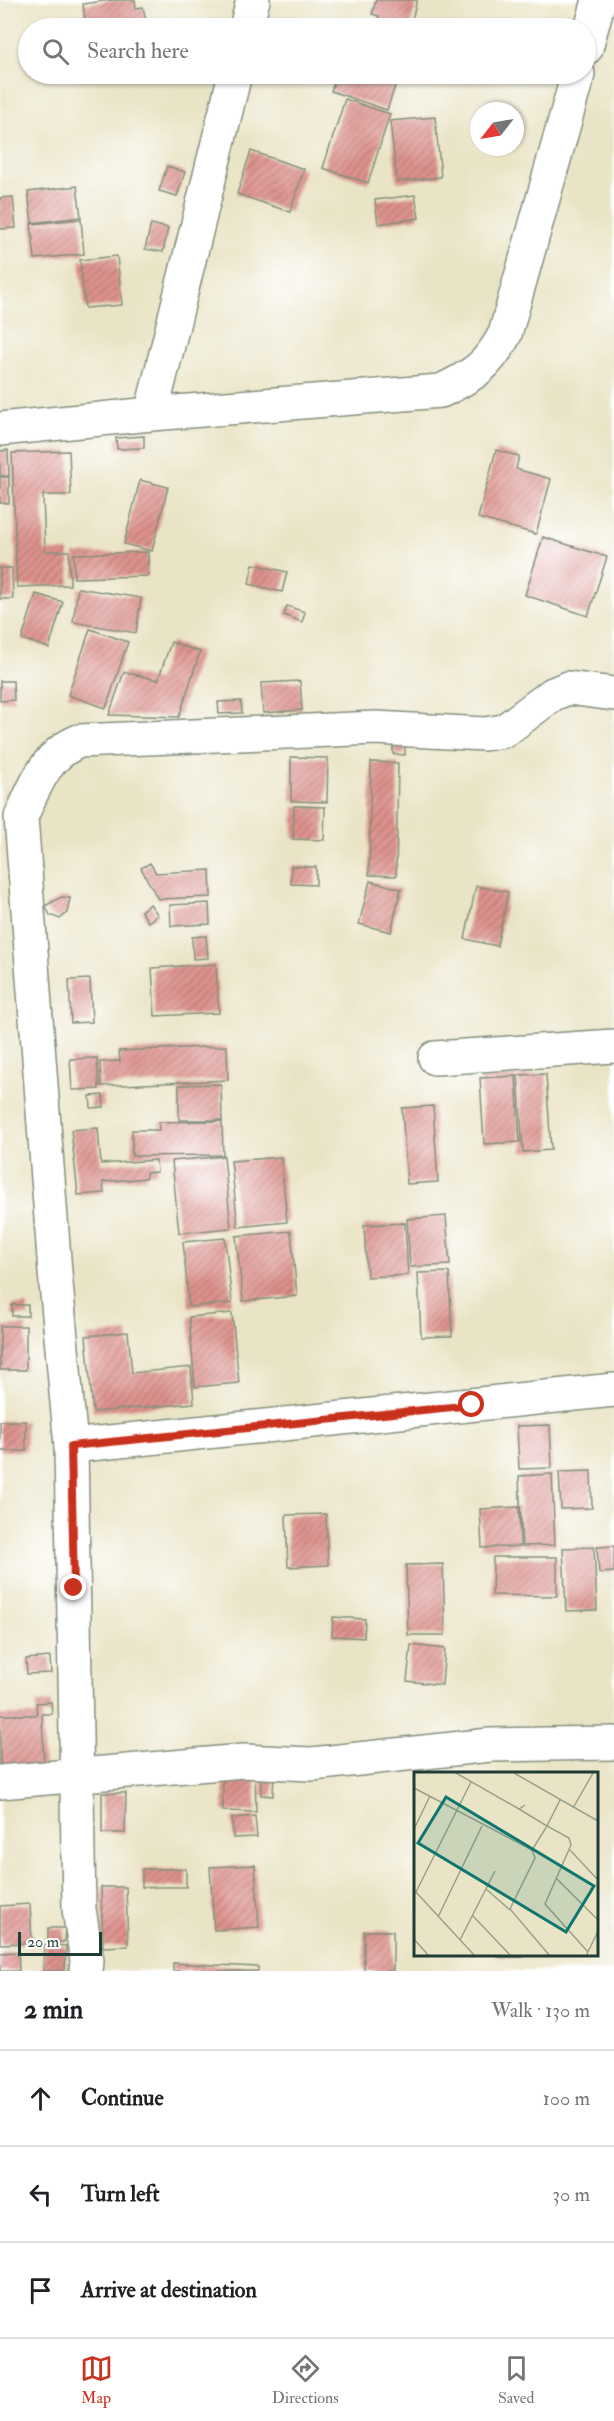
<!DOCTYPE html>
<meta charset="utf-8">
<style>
body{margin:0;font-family:"IM FELL Double Pica",serif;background:#f6f6f6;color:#202124}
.compass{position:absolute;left:470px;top:102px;width:54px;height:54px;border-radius:50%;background:#fff;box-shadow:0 2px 4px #0004;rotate:239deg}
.scale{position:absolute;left:18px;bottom:15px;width:84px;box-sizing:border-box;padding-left:6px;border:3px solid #1f3d34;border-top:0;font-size:16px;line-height:21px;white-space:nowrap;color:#1f3d34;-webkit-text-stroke:4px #fff;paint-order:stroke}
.stop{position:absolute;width:18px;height:18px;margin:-14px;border:4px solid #c8321e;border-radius:50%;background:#fff}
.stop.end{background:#c8321e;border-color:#fff;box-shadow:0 2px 6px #0008}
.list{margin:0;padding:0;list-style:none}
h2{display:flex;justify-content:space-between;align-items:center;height:78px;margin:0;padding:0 24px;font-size:26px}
h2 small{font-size:20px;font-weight:400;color:#757577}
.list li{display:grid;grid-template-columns:39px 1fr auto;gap:18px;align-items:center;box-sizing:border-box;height:96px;padding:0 24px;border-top:2px solid #e0e0e0}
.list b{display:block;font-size:22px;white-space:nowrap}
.list em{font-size:20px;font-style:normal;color:#757577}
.icon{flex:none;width:33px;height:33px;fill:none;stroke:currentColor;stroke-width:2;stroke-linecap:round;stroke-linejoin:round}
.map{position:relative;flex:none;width:614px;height:1971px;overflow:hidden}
.search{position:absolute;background:#fff;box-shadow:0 2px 4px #0004;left:18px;right:18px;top:18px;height:66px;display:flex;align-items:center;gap:15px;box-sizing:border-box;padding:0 21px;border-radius:33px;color:#757577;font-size:22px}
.sheet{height:366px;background:#fff}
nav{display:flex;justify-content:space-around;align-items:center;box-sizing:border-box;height:84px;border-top:2px solid #e0e0e0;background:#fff;font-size:16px;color:#757577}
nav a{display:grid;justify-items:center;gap:3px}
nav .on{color:#c8321e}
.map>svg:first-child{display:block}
.building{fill:url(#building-hatch)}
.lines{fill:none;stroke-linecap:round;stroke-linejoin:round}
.minor-casing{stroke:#84907d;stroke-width:36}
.minor{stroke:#fff;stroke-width:33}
.route{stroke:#c8321e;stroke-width:8}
.inset-road{fill:none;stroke:#99a18c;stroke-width:1.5}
.view{fill:#0f766e;fill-opacity:0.15;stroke:#0f766e;stroke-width:3}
.inset-edge{fill:none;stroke:#1f3d34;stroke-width:3}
</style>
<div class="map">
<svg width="614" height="1971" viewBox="0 0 614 1971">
<defs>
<pattern id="building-hatch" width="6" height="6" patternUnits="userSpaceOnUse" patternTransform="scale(1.5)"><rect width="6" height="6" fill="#de928d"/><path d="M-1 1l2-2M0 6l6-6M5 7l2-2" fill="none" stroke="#b37874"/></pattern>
</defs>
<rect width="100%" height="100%" fill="#fff"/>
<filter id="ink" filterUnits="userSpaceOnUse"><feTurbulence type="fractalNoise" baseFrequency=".0167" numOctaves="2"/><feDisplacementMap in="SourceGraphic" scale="12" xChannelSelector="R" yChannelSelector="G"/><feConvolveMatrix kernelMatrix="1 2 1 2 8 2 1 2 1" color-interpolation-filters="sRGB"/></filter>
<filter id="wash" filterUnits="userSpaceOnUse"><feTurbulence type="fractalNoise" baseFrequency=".008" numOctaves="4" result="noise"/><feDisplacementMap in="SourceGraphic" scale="24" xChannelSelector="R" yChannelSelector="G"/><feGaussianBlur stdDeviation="1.35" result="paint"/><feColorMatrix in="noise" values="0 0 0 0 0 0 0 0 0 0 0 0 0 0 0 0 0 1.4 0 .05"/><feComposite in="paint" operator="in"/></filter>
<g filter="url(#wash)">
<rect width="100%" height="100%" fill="#eae4c6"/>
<g id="blocks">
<g class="building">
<path d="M112,0H135L136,8L143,7L146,21L138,22V28H86L83,4Z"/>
<path d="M376,0H417L410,28L376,27L379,16L372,14Z"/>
<path d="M337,74H399L387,110L331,91Z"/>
<path d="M345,99L390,114L368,183L323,168Z"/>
<path d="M435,117L441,177L397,182L390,121Z"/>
<path d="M251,151L304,169L290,212L237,194Z"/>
<path d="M167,166L185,172L177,196L159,191Z"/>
<path d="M77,186L81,217L32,223L28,192Z"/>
<path d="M415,195L419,218L378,224L375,200Z"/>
<path d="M13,197L16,228L0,229V198Z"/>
<path d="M81,219L84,254L35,259L31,224Z"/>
<path d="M151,224L168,228L163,252L145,249Z"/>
<path d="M117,256L122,305L85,308L80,260Z"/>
<path d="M144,436V448L117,449L116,438Z"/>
<path d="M8,450L9,476H0V451Z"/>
<path d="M496,450L519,456L516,469L551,479L536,534L478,518Z"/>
<path d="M69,451L71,495H43L45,551H69L70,585L17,587L12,453Z"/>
<rect x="0" y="477" width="9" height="26"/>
<path d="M140,480L168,487L152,551L124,544Z"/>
<path d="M543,537L607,557L588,616L525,595Z"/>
<path d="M148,552V576L74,578V554Z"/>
<path d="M253,564L287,572L282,592L249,584Z"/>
<path d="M0,568H12L13,599H0Z"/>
<path d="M78,588L141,598L136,633L73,622Z"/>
<path d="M36,594L63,602L49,648L22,639Z"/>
<path d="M287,606L305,612L302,622L284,615Z"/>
<path d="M90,629L128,642L106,708L68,695Z"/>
<path d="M171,642L200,652L179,717L109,715L124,672L158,680Z"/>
<path d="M0,681H13L14,700L0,701Z"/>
<path d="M300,681L302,710L263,713L261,683Z"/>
<path d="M241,701L242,713L219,714L218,702Z"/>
<path d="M393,737H405V755L393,754Z"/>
<path d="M291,757L328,758L327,802L291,801Z"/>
<path d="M371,762L398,763L396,876L369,875Z"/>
<path d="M294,806L325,807L324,840L293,839Z"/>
<path d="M150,863L156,873L210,870L211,897L158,899L141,868Z"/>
<path d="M291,866L316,867V885L291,884Z"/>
<path d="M370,881L401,889L391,932L359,924Z"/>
<path d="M476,886L508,892L497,946L465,939Z"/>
<path d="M61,897L70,898L67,913L60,919L50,915L45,906Z"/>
<path d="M209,903L210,924L171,926L170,905Z"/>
<path d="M150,904L158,915L148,922L141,911Z"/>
<path d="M206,936L208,958L193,959L192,937Z"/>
<path d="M216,964L219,1013L155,1016L152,968Z"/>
<path d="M90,979L92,1022L71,1023L69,980Z"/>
<path d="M227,1046L228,1080L101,1086L100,1062L120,1061L119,1051Z"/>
<path d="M97,1058L99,1089L72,1090L70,1059Z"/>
<path d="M546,1074L551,1150L523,1152L518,1075Z"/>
<path d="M516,1076L520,1142L484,1144L480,1078Z"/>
<path d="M221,1084L222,1120H179V1085Z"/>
<path d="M103,1095L104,1107L91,1108L90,1096Z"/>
<path d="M433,1106L438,1182L407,1184L402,1108Z"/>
<path d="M222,1121L223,1155L132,1156V1130H159V1122Z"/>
<path d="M98,1128L101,1164L156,1160L157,1172L146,1173V1178L103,1182L104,1193L78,1195L71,1130Z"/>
<path d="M224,1156L231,1228L179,1233L172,1161Z"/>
<path d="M281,1157L287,1222L238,1227L231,1161Z"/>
<path d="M446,1216L450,1265L410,1267L407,1219Z"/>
<path d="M405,1223L408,1275L367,1277L364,1225Z"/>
<path d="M291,1231L297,1296L243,1301L236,1236Z"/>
<path d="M225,1238L232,1303L189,1307L183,1242Z"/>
<path d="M449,1272L452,1336L421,1337L418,1273Z"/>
<rect x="12" y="1305" width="16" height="11"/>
<path d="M232,1313L239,1383L195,1387L189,1317Z"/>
<rect x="0" y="1326" width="26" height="44"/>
<path d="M128,1332L132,1373L191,1367L194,1403L93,1412L86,1336Z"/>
<rect x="0" y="1421" width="26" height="30"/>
<path d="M550,1425L552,1468L519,1469L517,1426Z"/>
<path d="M591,1471L592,1508L561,1509L559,1472Z"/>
<path d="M552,1474L555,1545L522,1546L519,1476Z"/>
<path d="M519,1507L520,1546L482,1548L480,1509Z"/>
<path d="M326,1514L328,1565L288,1567L286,1515Z"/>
<path d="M614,1546V1572L599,1573L597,1547Z"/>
<path d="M594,1547L597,1610L566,1611L563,1548Z"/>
<path d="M493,1557H557V1596L492,1595Z"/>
<path d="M443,1564L445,1635H408L406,1565Z"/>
<path d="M333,1617L365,1619L364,1638L332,1636Z"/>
<path d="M411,1645L445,1649L442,1685L407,1681Z"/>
<path d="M50,1657L51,1673L27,1674L26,1659Z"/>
<path d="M51,1702L52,1714H42L44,1767L0,1770V1715H37L36,1703Z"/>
<path d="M223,1771H255L256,1812L223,1811Z"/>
<path d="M261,1772L274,1773L273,1796L261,1795Z"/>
<path d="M102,1793H126L125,1833H102Z"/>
<path d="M255,1816L257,1837L233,1838L232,1818Z"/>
<path d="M255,1865L259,1927L214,1930L210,1867Z"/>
<rect x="142" y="1869" width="44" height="18"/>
<path d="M101,1887H126L128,1946L103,1947Z"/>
<path d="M30,1904L32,1943L0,1944V1906Z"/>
<path d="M48,1928H65L64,1942H48Z"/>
<rect x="364" y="1931" width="29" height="40"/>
<path d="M44,1945L66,1946L65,1971H43Z"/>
<path d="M18,1952L19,1971H0V1953Z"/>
<rect x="498" y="1954" width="25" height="3"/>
<path d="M173,1963L258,1967V1971H173Z"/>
</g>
</g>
</g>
<g filter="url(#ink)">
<use href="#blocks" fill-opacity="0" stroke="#84907d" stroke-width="1.5"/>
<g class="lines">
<g class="minor-casing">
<g id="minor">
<path d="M246,28L253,0"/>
<path d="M586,48L599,0"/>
<path d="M151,414L235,74"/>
<path d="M0,429L151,414L441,391C474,375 488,366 505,334L578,74"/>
<path d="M435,1058L614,1046"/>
<path d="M71,1446L614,1390"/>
<path d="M0,1782L243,1761L312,1764L490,1745L614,1743"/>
<path d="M86,1971L87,1961L79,1909L71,1446L55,1272L21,817C35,786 45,755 79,741L376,728L484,734L504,731L553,694L568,688L614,694"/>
</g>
</g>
<use href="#minor" class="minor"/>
</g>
</g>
<g class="lines" filter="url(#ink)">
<path class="route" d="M74,1588L71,1446L472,1405"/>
</g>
<g transform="translate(414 1772)">
<rect width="184" height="184" fill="#eae4c6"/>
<path class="inset-road" d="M42,1L105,37L111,33M100,1L184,49M0,16L118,78L121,86L96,137L136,184M146,28L133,54L155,66L157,73L131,132L174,180M159,36L179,1M105,37L133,54L118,78M0,57L16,24M156,78L184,108M143,107L184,148M72,117L96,138M0,118L61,184M2,120L57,10M58,143L97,184M24,145L68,54M0,167L15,184M46,168L81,99M172,184L184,159"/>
<path class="view" d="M32,25L180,114L152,160L4,71Z"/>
<rect width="184" height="184" class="inset-edge"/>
</g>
</svg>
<svg class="compass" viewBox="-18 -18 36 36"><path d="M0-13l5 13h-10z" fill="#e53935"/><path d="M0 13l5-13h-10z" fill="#757577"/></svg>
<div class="scale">20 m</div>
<div class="stop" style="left:472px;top:1405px"></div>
<div class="stop end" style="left:74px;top:1588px"></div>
<div class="search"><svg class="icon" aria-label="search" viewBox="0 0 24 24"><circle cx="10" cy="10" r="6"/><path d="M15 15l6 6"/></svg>Search here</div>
</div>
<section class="sheet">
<h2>2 min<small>Walk · 130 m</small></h2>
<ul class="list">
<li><svg class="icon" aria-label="ahead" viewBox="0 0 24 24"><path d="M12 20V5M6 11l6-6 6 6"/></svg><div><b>Continue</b></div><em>100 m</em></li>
<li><svg class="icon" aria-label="left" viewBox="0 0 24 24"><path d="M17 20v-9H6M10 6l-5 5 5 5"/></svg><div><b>Turn left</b></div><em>30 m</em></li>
<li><svg class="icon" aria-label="arrive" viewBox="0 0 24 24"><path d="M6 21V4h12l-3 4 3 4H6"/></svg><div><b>Arrive at destination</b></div></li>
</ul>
</section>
<nav>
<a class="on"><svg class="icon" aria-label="map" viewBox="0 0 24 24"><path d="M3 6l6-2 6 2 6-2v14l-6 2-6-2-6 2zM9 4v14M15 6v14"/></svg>Map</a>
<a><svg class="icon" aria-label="directions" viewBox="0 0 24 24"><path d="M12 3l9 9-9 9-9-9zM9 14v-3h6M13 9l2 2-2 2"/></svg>Directions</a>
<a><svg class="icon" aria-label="saved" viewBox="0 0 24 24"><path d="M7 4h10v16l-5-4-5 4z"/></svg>Saved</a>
</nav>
